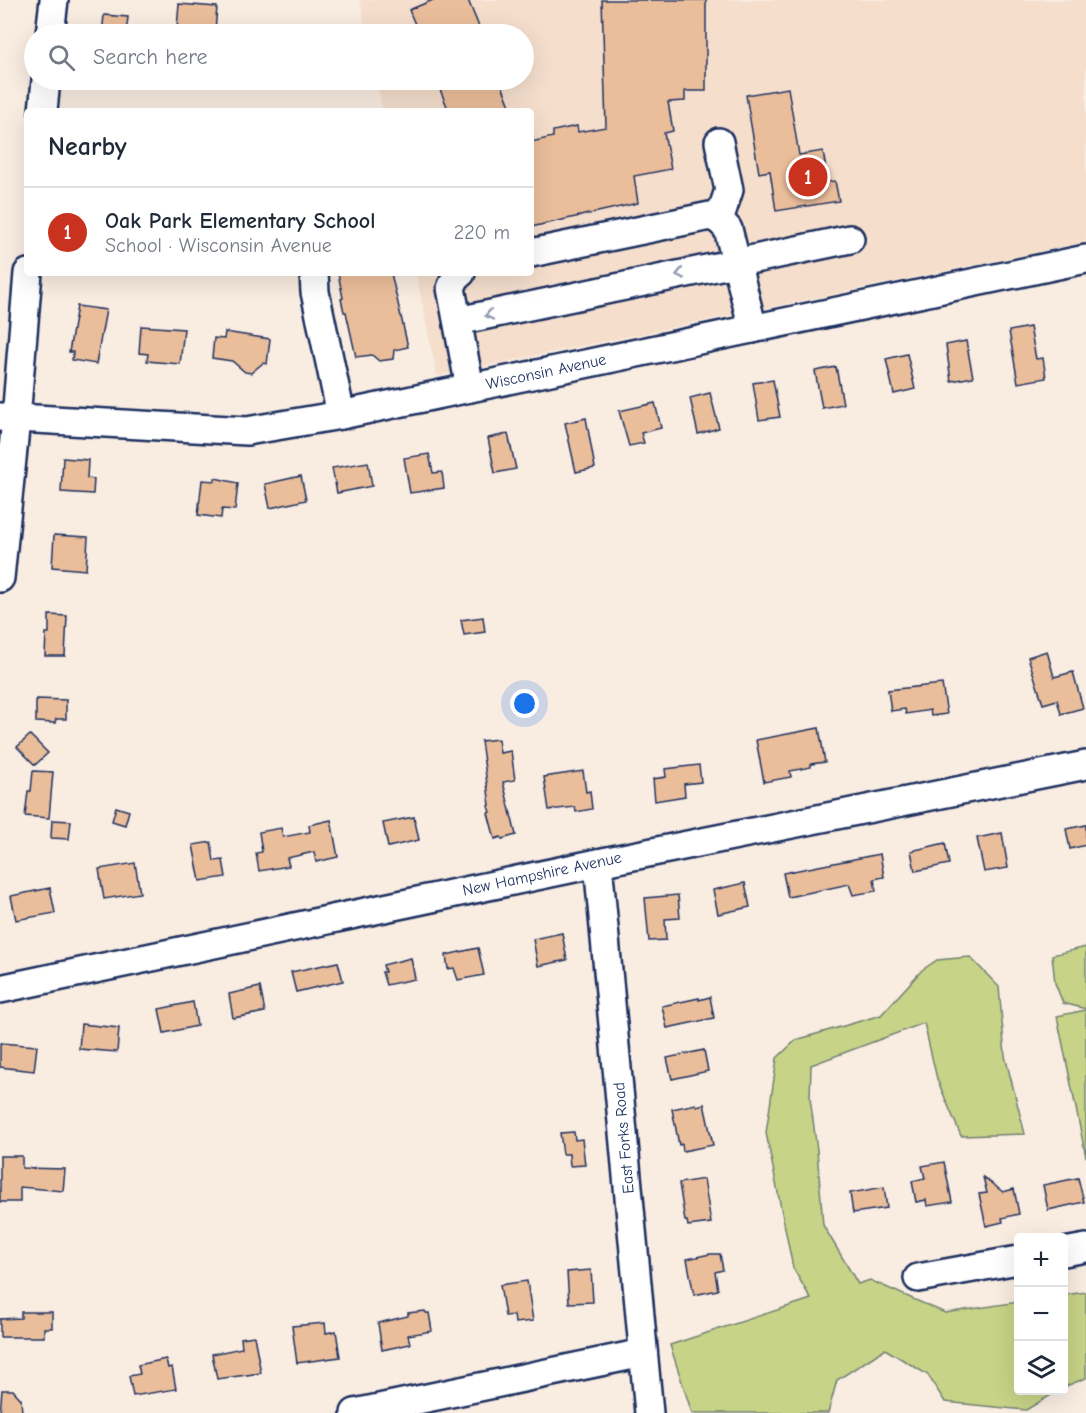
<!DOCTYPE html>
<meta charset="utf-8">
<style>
body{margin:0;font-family:"Comic Neue",sans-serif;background:#f2f2f3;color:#1f2937}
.controls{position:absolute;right:18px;bottom:18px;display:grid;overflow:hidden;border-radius:6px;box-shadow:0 6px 24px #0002}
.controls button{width:54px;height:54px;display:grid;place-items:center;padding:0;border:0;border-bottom:2px solid #e0e1e3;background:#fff;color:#1f2937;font:30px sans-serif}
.you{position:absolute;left:525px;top:704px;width:21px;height:21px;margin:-15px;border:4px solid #fff;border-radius:50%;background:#1a73e8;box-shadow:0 0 0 9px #1a73e833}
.badge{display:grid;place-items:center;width:39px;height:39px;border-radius:50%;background:#c8321e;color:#fff;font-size:20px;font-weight:700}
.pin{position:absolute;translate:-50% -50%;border:3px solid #fff;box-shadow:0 2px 6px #0006}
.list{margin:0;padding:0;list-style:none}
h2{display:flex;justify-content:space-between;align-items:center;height:78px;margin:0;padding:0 24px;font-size:26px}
h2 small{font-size:20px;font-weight:400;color:#747a83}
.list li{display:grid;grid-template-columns:39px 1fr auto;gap:18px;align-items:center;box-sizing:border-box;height:90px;padding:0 24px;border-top:2px solid #e0e1e3}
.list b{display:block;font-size:22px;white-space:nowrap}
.list p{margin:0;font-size:20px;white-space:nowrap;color:#747a83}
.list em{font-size:20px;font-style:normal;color:#747a83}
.icon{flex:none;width:33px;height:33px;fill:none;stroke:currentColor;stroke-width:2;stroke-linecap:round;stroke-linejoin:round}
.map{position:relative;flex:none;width:1086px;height:1413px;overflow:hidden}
.search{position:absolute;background:#fff;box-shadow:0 6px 24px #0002;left:24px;top:24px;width:510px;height:66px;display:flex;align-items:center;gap:15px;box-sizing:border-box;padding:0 21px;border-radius:33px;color:#747a83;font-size:22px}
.panel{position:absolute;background:#fff;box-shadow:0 6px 24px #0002;left:24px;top:108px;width:510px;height:168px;border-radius:6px}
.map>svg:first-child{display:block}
.built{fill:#f5decc}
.green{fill:#c7d387;stroke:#718172;stroke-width:1.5}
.building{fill:#ebbe9b;stroke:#1b2f5e;stroke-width:1.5}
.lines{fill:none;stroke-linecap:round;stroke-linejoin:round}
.minor-casing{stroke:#1b2f5e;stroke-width:32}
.minor{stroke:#fff;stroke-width:27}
.oneway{stroke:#8d97ae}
.labels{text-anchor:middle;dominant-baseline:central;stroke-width:6;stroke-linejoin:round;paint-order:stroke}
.street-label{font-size:16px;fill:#1b2f5e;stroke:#fff}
</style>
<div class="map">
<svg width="1086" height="1413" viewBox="0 0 1086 1413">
<rect width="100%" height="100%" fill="#f9ece1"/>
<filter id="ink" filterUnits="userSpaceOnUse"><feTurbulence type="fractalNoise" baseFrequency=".0167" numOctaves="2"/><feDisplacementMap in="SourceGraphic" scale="12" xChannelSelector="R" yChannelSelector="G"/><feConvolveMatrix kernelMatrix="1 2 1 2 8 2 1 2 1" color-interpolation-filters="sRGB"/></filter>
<g filter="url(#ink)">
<path class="built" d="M360,0H1086V242L437,376L416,273H531V111H383L376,80H524V34H367Z"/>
<g class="green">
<path d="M1086,947V1009L1063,1003L1055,983L1052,955Z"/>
<path d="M970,957L999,987L1005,1056L1025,1134L961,1136L937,1079L924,1023L811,1065L810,1098L817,1150L823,1225L858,1284L870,1280L945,1313L1018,1302V1390L1058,1391L1026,1410L945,1402L928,1375L885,1349L837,1380L828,1413H692L670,1345L811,1299L793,1268L766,1133L777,1058L796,1040L881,1015L922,970L937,960Z"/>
<path d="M1086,1010V1157L1057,1016Z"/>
<path d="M1086,1292V1378L1064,1387V1295Z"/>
</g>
<g class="building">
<path d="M433,0H468L482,34H419L409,10Z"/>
<path d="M602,0H706V91H685V101L668,102L673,131L664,133L671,169L634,176L638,203L531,227V142L553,137V131L577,126L578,132L606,127Z"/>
<path d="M179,4L217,7L215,31L177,28Z"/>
<path d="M104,15L128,17L126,34H102Z"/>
<path d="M436,80H500L512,111H449Z"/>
<path d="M788,88L799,155L823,151L828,182L835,181L839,201L776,211L770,171L759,173L746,95Z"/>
<path d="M338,273H391L408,347L394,350L393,359L379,361L372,355L356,357L346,312H344L341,299L343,298Z"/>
<path d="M77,306L106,310L96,364L72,360L73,352H69Z"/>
<path d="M141,326L184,329L180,364L147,361L148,354L139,353Z"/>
<path d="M1030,327L1036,359L1043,358L1046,378L1018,383L1009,331Z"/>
<path d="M225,332L270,339L267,364L263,363L251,373L245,372L232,361L212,358L214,338L224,339Z"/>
<path d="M966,341L973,377L951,381L946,345Z"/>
<path d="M907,354L915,389L894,394L886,359Z"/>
<path d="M836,367L843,404L822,408L815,371Z"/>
<path d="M773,380L780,417L759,420L753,383Z"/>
<path d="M710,393L719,428L698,434L690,398Z"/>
<path d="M655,403L661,428L641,433L644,443L629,446L619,411Z"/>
<path d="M586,418L595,468L576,472L565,423Z"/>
<path d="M508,434L516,469L495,473L488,438Z"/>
<path d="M429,454L433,473L442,472L444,488L410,493L404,458Z"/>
<path d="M63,458L88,460L87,478L94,479L93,494L61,492Z"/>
<path d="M368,462L372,486L337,493L332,468Z"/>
<path d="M301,476L306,500L270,508L265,484Z"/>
<path d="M215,478L238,483L235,510L222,509L221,518L198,515L202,480L215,481Z"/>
<path d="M54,535L88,537L86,570L52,567Z"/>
<path d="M49,615L67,616L65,656H45L46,633H49Z"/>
<path d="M483,617L485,632L464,635L461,620Z"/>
<path d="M1047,651L1054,677L1073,672L1083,708L1061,714L1057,700L1043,704L1028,657Z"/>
<path d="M942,684L947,714L931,716L930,710L906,714L905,709L891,711L888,690Z"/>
<path d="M36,699L66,700V719H56L55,723L36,722Z"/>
<path d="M819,728L825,762L811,764V767L790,771L791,777L764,782L756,740Z"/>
<path d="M30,735L48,753L35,765L17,747Z"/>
<path d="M498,739L500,753L511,751L515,780L503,782L516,835L502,839L501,837L495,839L488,813L490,812L488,806L490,805L481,741Z"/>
<path d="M699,765L701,782L684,784L685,796L655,801L653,779L666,777L665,769Z"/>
<path d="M33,771L53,772L49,818L25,816L28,791H31Z"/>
<path d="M583,771L586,792L590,791L592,809L576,812L575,807L549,810L544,777Z"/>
<path d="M116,807L129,811L125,825L112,821Z"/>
<path d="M414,817L419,840L388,847L383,823Z"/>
<path d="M52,820L71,821L69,839L51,838Z"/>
<path d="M331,820L338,857L316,862L314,852L287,858L289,866L259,871L256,853L262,852L259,832L281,828L283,837L310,832L309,825Z"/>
<path d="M1086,825V845L1070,849L1066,829Z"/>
<path d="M1002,833L1008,868L984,872L977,838Z"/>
<path d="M211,842L214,861L223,860L226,877L200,881L193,845Z"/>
<path d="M945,843L949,864L915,871L911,851Z"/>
<path d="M880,854L884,877L874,879L876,891L853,895L849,884L788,897L783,873Z"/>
<path d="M135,863L140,893L104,899L99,869Z"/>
<path d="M745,883L750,907L718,914L713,890Z"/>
<path d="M50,888L55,913L16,920L11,896Z"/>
<path d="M678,895L680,918L665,919L666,940L649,941L645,898Z"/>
<path d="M562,933L567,960L538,966L533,939Z"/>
<path d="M478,948L484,975L458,980L454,968L448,969L446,955Z"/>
<path d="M411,958L415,979L386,985L382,972H385L383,965Z"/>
<path d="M338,962L343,981L296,992L291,972Z"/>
<path d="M260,987L265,1012L233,1018L229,994Z"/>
<path d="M710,997L714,1018L667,1028L662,1006L699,998V1000Z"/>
<path d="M193,1002L197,1026L164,1033L159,1009Z"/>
<path d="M81,1024L119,1028L117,1052L79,1049Z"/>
<path d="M0,1043L37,1046L34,1071L0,1067Z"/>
<path d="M704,1050L708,1071L672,1079L667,1058Z"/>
<path d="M696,1104L697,1106L704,1104L713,1145L683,1151L682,1144L679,1145L672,1109Z"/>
<path d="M574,1132L575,1140L582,1139L585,1165L570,1166L569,1154H563L560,1133Z"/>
<path d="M0,1156H22V1168L65,1169L63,1191L20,1187V1202H0Z"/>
<path d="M944,1162L952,1202L927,1206L926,1200L916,1202L912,1181L925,1178L922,1166Z"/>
<path d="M983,1177L1003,1192L1014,1189L1019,1214L1002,1218L1003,1222L986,1226L979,1194L987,1193Z"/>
<path d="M1078,1178L1084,1202L1048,1210L1043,1185Z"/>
<path d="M704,1179L711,1223L688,1226L687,1221H685L679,1183Z"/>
<path d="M884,1187L887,1208L853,1213L850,1193Z"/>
<path d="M710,1254H720L723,1270L715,1272L718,1290L694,1295L687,1259Z"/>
<path d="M591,1270L593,1302L569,1303L567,1272Z"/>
<path d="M527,1281L533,1321L515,1323L514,1315L505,1316L500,1285Z"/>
<path d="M425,1311L426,1313H429L432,1331L408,1335L410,1344L382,1350L378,1323L408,1316V1313Z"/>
<path d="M21,1312H52V1328H44V1337H0V1319L21,1318Z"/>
<path d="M325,1323L326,1333L336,1331L340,1357L297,1363L292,1326Z"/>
<path d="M254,1336L261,1373L217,1379L212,1354L242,1348L241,1338Z"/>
<path d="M166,1359L168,1368L172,1367L176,1389L133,1396L129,1376L140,1374L138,1365Z"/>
<path d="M2,1390H13L21,1399L22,1413H0Z"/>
</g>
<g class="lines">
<g class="minor-casing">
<g id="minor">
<path d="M50,34L54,0"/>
<path d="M43,111L46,80"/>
<path d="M719,142L729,190L719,220"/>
<path d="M531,253L710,216L719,220L728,229L753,329"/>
<path d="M314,273L315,292L341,415"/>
<path d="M461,273L456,277L451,288L470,388"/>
<path d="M458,321L850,239"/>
<path d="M0,417L247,431L341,415L1086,259"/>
<path d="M0,578L16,419L28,273"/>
<path d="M598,863L649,1413"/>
<path d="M0,989L598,863L1086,765"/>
<path d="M1064,1252L1086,1248"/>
<path d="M918,1278L1018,1260"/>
<path d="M355,1413L643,1353"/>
</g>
</g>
<use href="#minor" class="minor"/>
</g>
<defs><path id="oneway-chevron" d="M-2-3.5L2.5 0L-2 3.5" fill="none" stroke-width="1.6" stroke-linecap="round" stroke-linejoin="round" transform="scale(1.5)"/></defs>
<g class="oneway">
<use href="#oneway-chevron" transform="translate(680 274) rotate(168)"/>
<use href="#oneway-chevron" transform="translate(489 315) rotate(168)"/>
</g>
</g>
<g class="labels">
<g class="street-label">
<text transform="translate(546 372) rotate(-12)">Wisconsin Avenue</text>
<text transform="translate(542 874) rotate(-12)">New Hampshire Avenue</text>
<text transform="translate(624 1138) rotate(-95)">East Forks Road</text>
</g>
</g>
</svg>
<div class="controls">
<button>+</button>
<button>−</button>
<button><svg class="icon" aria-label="layers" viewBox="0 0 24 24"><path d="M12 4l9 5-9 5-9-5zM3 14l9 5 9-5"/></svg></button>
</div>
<div class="you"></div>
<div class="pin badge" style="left:808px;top:177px">1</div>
<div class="search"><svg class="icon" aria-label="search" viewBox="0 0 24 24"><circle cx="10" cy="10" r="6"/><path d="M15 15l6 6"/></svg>Search here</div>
<section class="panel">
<h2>Nearby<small></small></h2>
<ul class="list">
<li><span class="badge">1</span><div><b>Oak Park Elementary School</b><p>School · Wisconsin Avenue</p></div><em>220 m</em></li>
</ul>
</section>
</div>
